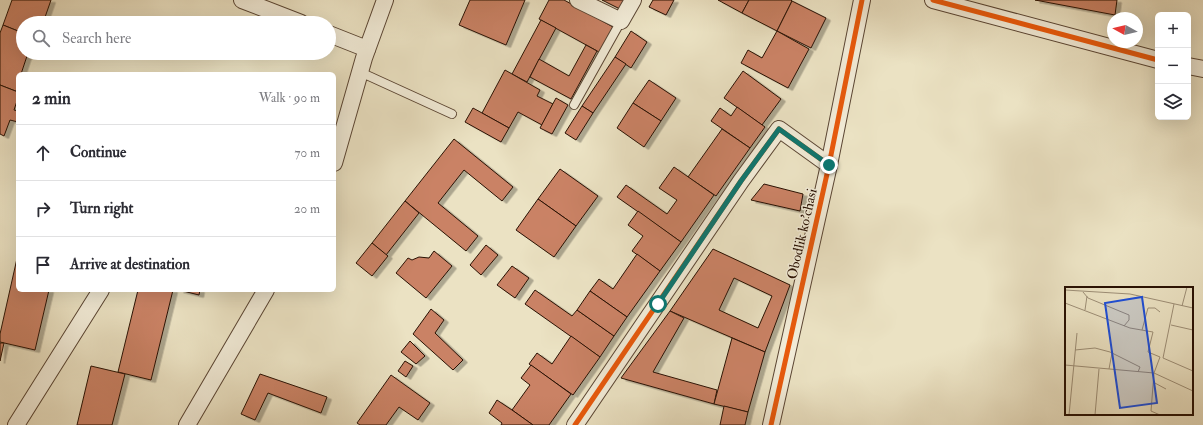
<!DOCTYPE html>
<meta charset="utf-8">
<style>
body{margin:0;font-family:"IM FELL Double Pica",serif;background:#f2f2f3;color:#2b2b33}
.controls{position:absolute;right:12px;top:12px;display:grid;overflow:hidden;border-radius:6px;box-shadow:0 4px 16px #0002}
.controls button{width:36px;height:36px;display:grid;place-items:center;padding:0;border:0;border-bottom:1px solid #e1e1e2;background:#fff;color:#2b2b33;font:20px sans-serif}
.compass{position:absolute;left:1107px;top:12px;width:36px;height:36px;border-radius:50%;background:#fff;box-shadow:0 4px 16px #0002;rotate:278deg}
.stop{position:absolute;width:12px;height:12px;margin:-9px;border:3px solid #0f766e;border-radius:50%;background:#fff}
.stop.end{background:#0f766e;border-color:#fff;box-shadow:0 1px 4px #0008}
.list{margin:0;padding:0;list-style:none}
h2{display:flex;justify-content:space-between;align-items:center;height:52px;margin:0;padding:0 16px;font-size:17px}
h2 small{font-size:13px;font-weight:400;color:#7c7c81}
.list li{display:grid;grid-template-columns:26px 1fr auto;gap:12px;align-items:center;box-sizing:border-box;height:56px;padding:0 16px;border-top:1px solid #e1e1e2}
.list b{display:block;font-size:15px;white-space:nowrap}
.list em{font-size:13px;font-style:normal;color:#7c7c81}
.icon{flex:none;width:22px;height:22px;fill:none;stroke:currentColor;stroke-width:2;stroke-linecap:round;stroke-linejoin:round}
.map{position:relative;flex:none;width:1203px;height:425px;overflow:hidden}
.search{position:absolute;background:#fff;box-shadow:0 4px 16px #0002;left:16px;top:16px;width:320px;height:44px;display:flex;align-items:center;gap:10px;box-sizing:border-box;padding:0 14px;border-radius:22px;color:#7c7c81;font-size:15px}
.panel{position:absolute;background:#fff;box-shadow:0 4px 16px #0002;left:16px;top:72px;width:320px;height:220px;border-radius:6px}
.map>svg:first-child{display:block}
.building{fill:#ca8265;stroke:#291103;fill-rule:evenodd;filter:url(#shadow)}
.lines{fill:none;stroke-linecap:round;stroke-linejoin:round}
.service-casing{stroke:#5a4533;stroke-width:10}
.minor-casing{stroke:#5a4533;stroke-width:18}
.service{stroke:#f2ecd8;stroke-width:8}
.minor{stroke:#f2ecd8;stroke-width:16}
.cycleway-casing{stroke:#f2ecd8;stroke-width:8}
.cycleway{stroke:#e8590c;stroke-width:5}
.route{stroke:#0f766e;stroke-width:5}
.labels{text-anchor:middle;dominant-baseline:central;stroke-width:3;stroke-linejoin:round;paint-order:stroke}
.street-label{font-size:14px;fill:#291103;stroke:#f2ecd8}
.inset-road{fill:none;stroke:#9d8e76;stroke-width:1}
.view{fill:#1d4ed8;fill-opacity:0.15;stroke:#1d4ed8;stroke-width:2}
.inset-edge{fill:none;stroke:#291103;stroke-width:2}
</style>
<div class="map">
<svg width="1203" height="425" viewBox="0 0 1203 425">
<defs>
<filter id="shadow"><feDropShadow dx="4.5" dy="2.5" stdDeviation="0" flood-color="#0004"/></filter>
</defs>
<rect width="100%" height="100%" fill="#ebe2c3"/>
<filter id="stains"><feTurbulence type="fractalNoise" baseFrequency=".005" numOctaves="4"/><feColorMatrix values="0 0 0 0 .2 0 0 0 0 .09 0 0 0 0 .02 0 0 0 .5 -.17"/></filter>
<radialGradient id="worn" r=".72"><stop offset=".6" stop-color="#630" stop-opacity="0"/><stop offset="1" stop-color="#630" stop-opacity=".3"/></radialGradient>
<g class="building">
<path d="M12,0H51L43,23H23V33L3,25Z"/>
<path d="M470,0H525L506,45L459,25Z"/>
<path d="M549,0H564L613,27L599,52L539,19Z"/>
<path d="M602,0H630L624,11Z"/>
<path d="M653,0H674L666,15L649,7Z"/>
<path d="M718,0H749L742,13Z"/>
<path d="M749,0H791L792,1L777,31L742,13Z"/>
<path d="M1035,0H1117L1115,15Z"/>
<path d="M792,1L826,18L811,48L777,31Z"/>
<path d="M541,20L556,28L527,82L512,74Z"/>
<path d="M3,25L23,33V53H28L21,74H18V92L0,85V33Z"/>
<path d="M631,31L647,42L631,68L615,57Z"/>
<path d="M777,31L809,49L788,88L741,63L748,50L762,58Z"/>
<path d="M586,45L597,51L571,99L530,77L539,59L569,76Z"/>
<path d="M615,57L626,64L593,113L582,106Z"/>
<path d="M505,70L540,90L537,96L553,104L542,125L518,112L509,128L482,113Z"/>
<path d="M743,71L781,99L762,125L724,98Z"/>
<path d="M649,80L676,98L661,121L633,103Z"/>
<path d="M0,85L18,92V98L14,110L18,111V122L10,120L4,136L0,134Z"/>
<path d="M556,98L568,105L552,134L540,128Z"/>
<path d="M633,103L661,121L644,147L617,128Z"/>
<path d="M582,106L593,113L576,140L565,133Z"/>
<path d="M737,107L765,127L750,148L711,121L720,108L731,116Z"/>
<path d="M473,108L509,128L501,142L465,122Z"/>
<path d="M722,129L750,148L716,196L688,177Z"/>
<path d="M454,139L513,187L502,201L464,170L438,203L478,236L466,251L405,201Z"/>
<path d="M674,167L714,195L681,242L617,197L626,185L667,214L677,200L659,188Z"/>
<path d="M560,169L598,196L576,226L538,199Z"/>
<path d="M764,184L803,194L800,211L751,200Z"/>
<path d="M538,199L576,226L554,257L516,230Z"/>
<path d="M405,201L419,213L386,255L372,243Z"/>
<path d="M638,211L681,242L660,271L632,251L643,236L628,225Z"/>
<path d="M372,243L388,256L372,276L356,263Z"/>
<path d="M486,245L498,255L481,275L470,265Z"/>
<path d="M713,249L790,285L765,352L670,311ZM734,278L772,296L758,328L719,310Z"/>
<path d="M434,251L452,266L426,298L396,273L408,258L412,260L419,257L429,258Z"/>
<path d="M18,254V290H49L35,350L0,342V334Z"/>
<path d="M637,254L660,271L627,317L590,291L599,279L613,289Z"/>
<path d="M512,266L529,278L515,298L497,285Z"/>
<path d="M138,290H173L151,380L118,372Z"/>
<path d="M179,290H200L199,295Z"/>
<path d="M535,290L572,316L577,310L614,336L600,357L525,304Z"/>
<path d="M590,291L627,317L614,336L577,310Z"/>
<path d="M431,309L444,320L435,333L463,360L453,370L413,334Z"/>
<path d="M670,311L684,318L653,372L717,390L714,404L621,378Z"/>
<path d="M571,336L600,357L573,395L529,364L537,353L552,364Z"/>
<path d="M732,338L765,352L748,412L714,404Z"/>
<path d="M410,341L425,356L416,364L401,352Z"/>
<path d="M0,343H4L0,361Z"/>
<path d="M405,361L413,366L406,377L398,371Z"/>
<path d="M531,365L571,394L549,425H533L512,410L530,385L521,378Z"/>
<path d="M91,366L125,374L112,425H77Z"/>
<path d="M260,374L327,397L321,413L268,393L255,420L241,414Z"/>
<path d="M391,375L430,403L418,420L399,407L386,425H360L357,423Z"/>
<path d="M497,400L512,410L533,425H501L502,423L489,413Z"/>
<path d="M724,406L748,412L745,425H720Z"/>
</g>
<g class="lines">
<g class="service-casing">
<g id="service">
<path d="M360,72L452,114"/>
<path d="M574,105L621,21"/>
</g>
</g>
<g class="minor-casing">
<g id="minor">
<path d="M242,0L301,23"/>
<path d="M578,0L621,21L633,0"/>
<path d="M933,0L1158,60"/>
<path d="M329,34L367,49"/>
<path d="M1188,66L1203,69"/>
<path d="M334,163L364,58L385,0"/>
<path d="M16,425L101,290"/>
<path d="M187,425L266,290"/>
<path d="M575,425L741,181L779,129L829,165"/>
<path d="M771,425L829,165L862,0"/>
</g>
</g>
<use href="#service" class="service"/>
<use href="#minor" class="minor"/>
<g class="cycleway-casing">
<g id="cycleway">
<path d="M933,0L1158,60"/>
<path d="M575,425L741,181L779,129L829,165"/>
<path d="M771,425L829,165L862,0"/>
</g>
</g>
<use href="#cycleway" class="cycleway"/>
</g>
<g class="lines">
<path class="route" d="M658,304L741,181L779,129L829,165"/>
</g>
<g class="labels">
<g class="street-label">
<text transform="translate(802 234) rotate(-77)">Obodlik ko'chasi</text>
</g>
</g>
<g transform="translate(1065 287)">
<rect width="128" height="128" fill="#ebe2c3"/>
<path class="inset-road" d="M0,3L65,7L128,21M18,5L23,11L64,28V33L59,39M0,16L65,41L88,45L83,65L95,70L89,86L86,124L95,128M109,17L98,71L128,84M117,19L122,0M20,23L22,9M106,38L128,43M77,43L83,21H90L95,25M10,63L30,61L45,65L75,80L73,85M0,78L89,86L128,104M44,82L47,66M88,95L101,102M4,128L12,46M30,128L34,82"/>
<path class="view" d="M77,10L92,116L55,121L40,16Z"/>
<rect width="128" height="128" class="inset-edge"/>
</g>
<rect width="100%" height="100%" filter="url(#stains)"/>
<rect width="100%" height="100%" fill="url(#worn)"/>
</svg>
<div class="controls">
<button>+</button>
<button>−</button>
<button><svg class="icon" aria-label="layers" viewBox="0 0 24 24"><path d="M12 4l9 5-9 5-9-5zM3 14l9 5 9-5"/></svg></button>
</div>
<svg class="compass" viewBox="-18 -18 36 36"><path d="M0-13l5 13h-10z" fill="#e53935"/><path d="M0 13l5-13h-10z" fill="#7c7c81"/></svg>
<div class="stop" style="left:658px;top:304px"></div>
<div class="stop end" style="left:829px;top:165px"></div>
<div class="search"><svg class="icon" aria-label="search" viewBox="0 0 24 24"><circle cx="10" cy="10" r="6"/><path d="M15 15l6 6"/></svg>Search here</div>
<section class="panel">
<h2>2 min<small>Walk · 90 m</small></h2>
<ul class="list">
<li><svg class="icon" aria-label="ahead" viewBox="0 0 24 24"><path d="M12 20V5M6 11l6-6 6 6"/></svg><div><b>Continue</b></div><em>70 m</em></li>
<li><svg class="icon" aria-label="right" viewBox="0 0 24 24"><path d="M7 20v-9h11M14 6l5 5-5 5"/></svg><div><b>Turn right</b></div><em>20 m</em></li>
<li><svg class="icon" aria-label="arrive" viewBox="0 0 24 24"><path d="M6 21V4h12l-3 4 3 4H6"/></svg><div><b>Arrive at destination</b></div></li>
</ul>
</section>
</div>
